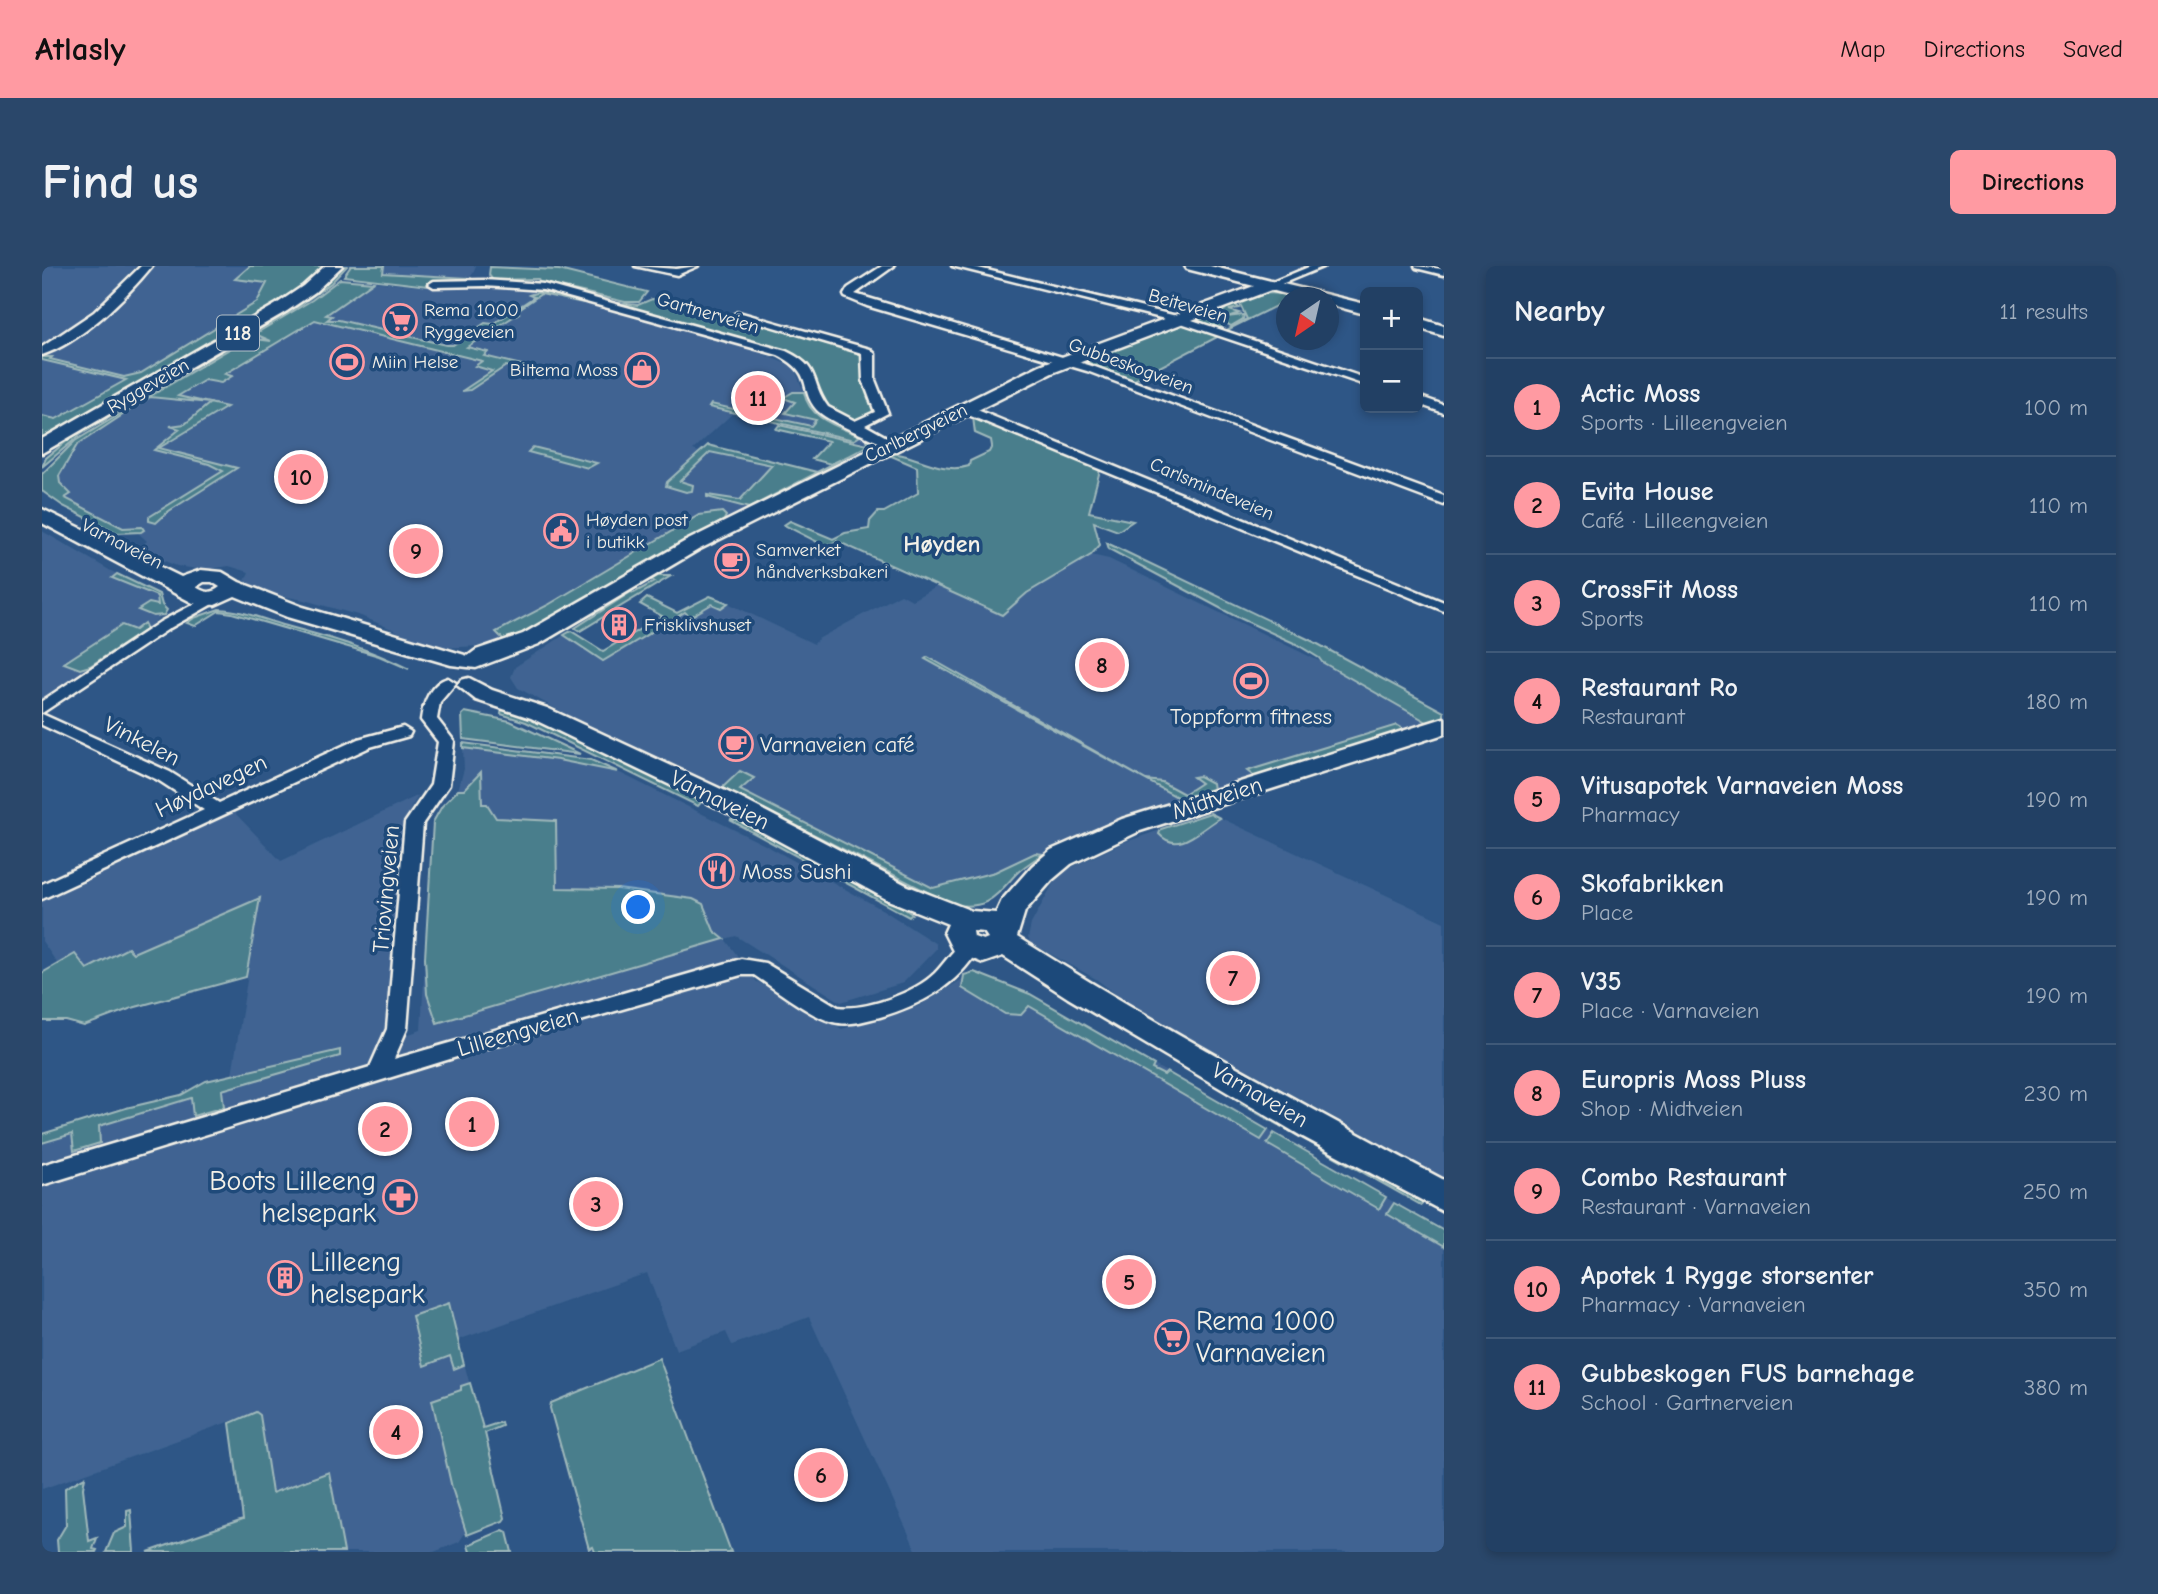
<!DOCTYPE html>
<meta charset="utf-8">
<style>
body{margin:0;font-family:"Comic Neue",sans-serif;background:#2a476a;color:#f1f3f6}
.controls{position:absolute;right:21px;top:21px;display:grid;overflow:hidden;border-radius:10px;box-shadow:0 4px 10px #0003}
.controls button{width:63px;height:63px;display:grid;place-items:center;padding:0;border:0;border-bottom:2px solid #3f5978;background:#224064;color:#f1f3f6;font:35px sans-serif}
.compass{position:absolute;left:1234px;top:21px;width:63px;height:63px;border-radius:50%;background:#224064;box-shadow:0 4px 10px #0003;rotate:214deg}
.you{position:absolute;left:597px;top:642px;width:24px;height:24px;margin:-18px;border:5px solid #fff;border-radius:50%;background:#1a73e8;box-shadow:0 0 0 10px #1a73e833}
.badge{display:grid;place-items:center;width:46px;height:46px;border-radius:50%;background:#ff9aa2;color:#111;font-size:23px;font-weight:700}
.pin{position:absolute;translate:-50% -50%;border:4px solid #fff;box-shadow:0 2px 7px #0006}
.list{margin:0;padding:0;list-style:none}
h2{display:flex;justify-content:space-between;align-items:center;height:91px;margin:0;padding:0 28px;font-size:30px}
h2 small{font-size:23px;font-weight:400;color:#a2afbf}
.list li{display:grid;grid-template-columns:46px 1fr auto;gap:21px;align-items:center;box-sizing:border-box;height:98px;padding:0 28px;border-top:2px solid #3f5978}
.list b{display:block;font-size:26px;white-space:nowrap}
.list p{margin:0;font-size:23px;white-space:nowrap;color:#a2afbf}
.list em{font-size:23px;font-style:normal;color:#a2afbf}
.map{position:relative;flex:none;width:1402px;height:1286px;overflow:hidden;border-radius:10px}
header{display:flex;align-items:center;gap:42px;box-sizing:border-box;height:98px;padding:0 35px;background:#ff9aa2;color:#111}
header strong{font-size:33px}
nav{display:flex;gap:38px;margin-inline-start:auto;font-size:24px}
.intro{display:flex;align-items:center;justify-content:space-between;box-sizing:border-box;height:168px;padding:0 42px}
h1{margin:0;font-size:49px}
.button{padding:18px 32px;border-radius:10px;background:#ff9aa2;color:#111;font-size:24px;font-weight:700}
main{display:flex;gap:42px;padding:0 42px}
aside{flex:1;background:#224064;border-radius:10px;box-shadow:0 4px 10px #0003}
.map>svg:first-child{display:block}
.built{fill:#3f6492}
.green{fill:#4a7e8c;stroke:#9fb8ba;stroke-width:2}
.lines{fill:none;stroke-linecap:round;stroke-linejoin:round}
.street-casing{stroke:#f4f1e8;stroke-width:5}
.secondary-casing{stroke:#f4f1e8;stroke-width:5}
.primary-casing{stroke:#f4f1e8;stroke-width:5}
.street{fill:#1f4a7a;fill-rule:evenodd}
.secondary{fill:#1f4a7a;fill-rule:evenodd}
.primary{fill:#1f4a7a;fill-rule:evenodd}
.labels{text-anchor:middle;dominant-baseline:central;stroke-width:7;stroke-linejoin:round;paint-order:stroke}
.far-street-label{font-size:19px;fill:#f4f1e8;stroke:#1f4a7a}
.far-poi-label{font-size:19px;fill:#f4f1e8;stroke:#1f4a7a;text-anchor:start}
.shield{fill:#1f4a7a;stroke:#b4bfc7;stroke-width:2}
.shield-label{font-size:21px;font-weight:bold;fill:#f4f1e8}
.poi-label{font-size:23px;fill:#f4f1e8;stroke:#1f4a7a;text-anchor:start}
.street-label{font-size:23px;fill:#f4f1e8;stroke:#1f4a7a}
.far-district-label{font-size:24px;font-weight:bold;fill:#f4f1e8;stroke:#1f4a7a}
.near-poi-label{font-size:28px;fill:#f4f1e8;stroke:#1f4a7a;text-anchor:start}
</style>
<header>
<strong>Atlasly</strong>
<nav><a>Map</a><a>Directions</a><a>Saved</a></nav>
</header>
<div class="intro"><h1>Find us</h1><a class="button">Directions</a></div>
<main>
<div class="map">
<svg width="1402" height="1286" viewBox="0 0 1402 1286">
<rect width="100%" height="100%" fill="#2e5686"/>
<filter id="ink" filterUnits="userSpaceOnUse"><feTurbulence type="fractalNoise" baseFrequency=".0143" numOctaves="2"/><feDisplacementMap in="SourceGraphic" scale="14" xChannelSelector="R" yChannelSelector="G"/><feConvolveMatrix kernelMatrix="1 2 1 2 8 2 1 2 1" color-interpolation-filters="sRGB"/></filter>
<g filter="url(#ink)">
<g class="built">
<path d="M0,0H94L59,37L0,82Z"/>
<path d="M111,0H284L0,176V91L19,80L78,35Z"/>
<path d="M309,0H434L427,14L411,17L390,16L386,20L302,10Z"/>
<path d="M300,12L375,20L497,25L709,83L752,101L769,144L789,157L825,173L826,177L691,147L651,184L657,186L666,179L777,207L651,270L485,365L463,375L437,380L400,382L390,380L319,350L262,334L219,326L203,315L207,306L187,300L162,304L135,300L97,285L98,281L105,275L96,267H75L21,240L0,225V208L33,175L259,41Z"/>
<path d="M0,265L69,305L117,328L120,339L125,344L107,361L0,433Z"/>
<path d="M1049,289L1067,293L1279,396L1385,456L1078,557L1001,588L983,600L945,637L922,641L897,633L680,522L663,514L659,517L564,470L476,422L469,411L473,401L522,369L561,394L671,330L772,378L776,373L859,328L870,334L897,319L960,349L985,327Z"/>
<path d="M421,482L516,494L576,506L727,581L841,644L894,678V683L861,717L799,736L694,670L683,673L714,715L800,763L877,740L932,706L988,728L1402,965V1286H875L767,1051L690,1079L684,1066L634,1084L605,1007L416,1074L463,1252L461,1255L425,1269L423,1267L417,1276L392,1286H302L287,1207L230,1227L219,1149L214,1146L0,1223V877L188,821L218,633L91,687L86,682L45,703L33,688L15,697L0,675V633L186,546H192L239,595L377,529L369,541L363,560L345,775L367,768L379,764L391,556L400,540L416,524L422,503Z"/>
<path d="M1168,547L1402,656V912L1088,739L1054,713L989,677L986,672L989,658L1012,616L1024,604L1083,576Z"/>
</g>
<g class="green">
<path d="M208,0H284L250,30L0,176V150L14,153L84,114L0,94V91H10L8,93L82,111L99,107L215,36L225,17L193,13Z"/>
<path d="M301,0H305L289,17L257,40L38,169L0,201L4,192L36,166L273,26Z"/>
<path d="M309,0H342L341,7L428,12C419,20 402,17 390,16L386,20L302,10Z"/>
<path d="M448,1L517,4L605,26L597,36H583L497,16L496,13L451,14L447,9Z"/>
<path d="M298,13L331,16L284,49L290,50L285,54H297L404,79H411L443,57L451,58L492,31L487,29C503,22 531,31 546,38L499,28L474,45L477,47L425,81L446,86L442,90L504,105L500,108L464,100L428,124L420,125L450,105L433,100L440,95L273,54L183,108L190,110L179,117L163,114L136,130L185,141L117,182L195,202L127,245L114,257L107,255V251L181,205L167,198L112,184L138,163L128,160L143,158L168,137L108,131L35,179L17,210L18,217L29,228L23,232L81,262L100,261L102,264L99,266L75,267L21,240L0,225V208L33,175L206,72L229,75L213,68L270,34Z"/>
<path d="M1227,27L1255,29L1244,32V35L1185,64L1205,53L1197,36Z"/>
<path d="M610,33L702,52L819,86L836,146L813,155C803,151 791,148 784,139C769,118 781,104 753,89L574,37L596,39Z"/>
<path d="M1193,38L1197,42L1187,44L1197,47L1177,54L1171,53L1184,43L1164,51L1179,56L1184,51L1202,49L1201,53L1189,60L1182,56L1183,59L1176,63L1154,53Z"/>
<path d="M1138,58L1179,69L1089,116L1048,101L1050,99L1044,95Z"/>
<path d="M751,126H762C767,153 795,160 818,170L812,174L667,141L669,138L769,160L774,154L743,147L753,136L741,132Z"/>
<path d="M931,151L935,152L1136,233L1134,236L1128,233L1058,204L1047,246L1091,255L1076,265L1052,256L1058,279L1049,289L985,327L960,349L795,275L783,280L742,259L748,255L791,273L803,267L827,263L828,255L836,246H842L876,227L875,201L847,189C863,182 896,210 927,200L928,195L947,186L950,180L949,174L933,167Z"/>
<path d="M737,159L826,179L825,173L830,178L707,242L665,231V229L698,234L730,199L668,186L638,215L651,219L650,225L644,226L624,220L625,216L666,179L775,206L808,189L789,198L770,193L787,175L734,163Z"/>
<path d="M491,181L555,197L546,202L486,186Z"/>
<path d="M680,246L684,250L682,254L485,365L463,375L454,366L506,339L657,249Z"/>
<path d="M1065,277L1272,376L1402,446V453L1385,456L1280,396L1277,392L1254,378L1191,349L1067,283Z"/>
<path d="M75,308L117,328L120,339L125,344L122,349L111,350L96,344L107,337L116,339L115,330L70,312Z"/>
<path d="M616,310H629L538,365L533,362L589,326L592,327L612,316L609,314Z"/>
<path d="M668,330L686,337L679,342L670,338L648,351L643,346L561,395L522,369L529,365L561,385L620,350L598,338L605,332L635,347Z"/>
<path d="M177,343C199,344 220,353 241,359C285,371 324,381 367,403L337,390L190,347L177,345L153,360L145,357L152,352Z"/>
<path d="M102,357L105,363L48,400L38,403L22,397L80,359L93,364Z"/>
<path d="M886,391L1104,514L1120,516L1142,528L1159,517L1151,511L1157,510L1170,517L1171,524L1142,535L883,393Z"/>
<path d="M460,441L484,449L660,535L656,540L484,456L459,448Z"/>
<path d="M423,446L468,455L538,488L421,473L420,449Z"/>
<path d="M1355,459L1363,464L1214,512L1205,505Z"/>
<path d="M421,477L549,494L576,506L516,494L421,482Z"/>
<path d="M698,505L712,512L698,524L891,622L953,606L993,587L1001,588C992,594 982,600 974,608C952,632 944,645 909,638L680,522Z"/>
<path d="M439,506L440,538H445L454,552L514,555L515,622L576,623L651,633L661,638L672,665L682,673L395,757L385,728L383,692L391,556L400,540L416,524H422Z"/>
<path d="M1168,547L1178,552C1159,562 1137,590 1117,568L1119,563Z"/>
<path d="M688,554H698L854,637L870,648L867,651Z"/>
<path d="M218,632L204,711L90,742L42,760L24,755H0V707L33,688L45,703L86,682L91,687Z"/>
<path d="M932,706L988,728L1112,799L1110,803L1122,809L1125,806L1226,864L1219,874L987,740L979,749L963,748L920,722L922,709Z"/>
<path d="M298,784V790L180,824L182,841L151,850L149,832L57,860L58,877L32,885L30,868L0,877V868L84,842L139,829L164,815Z"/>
<path d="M1203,832L1381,934L1379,939L1199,838Z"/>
<path d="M1232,867L1344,931L1337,943L1225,878Z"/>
<path d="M1352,937L1402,965V981L1345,948Z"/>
<path d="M407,1037L422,1099L412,1103L408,1090L382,1100L370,1050Z"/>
<path d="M617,1092L689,1286H553L551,1281L547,1283L508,1142L509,1137Z"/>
<path d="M428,1117L441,1162L459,1156L460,1160L443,1167L463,1252L461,1255L425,1269L410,1222L390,1134L419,1124V1120Z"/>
<path d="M214,1146L218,1149L230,1227L287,1206L302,1286H106L201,1253L188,1157Z"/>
<path d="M43,1211L41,1222L47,1275L55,1272L51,1283L55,1284L54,1286H16L15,1274L24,1259L23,1222Z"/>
<path d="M89,1244L92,1286H64L72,1267L85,1261V1245Z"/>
<path d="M461,1264L465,1266L470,1286H428L426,1279Z"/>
</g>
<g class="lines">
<g class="street-casing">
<g id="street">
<path d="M99,0H110C85,31 38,77 0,89V81L52,46Z"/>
<path d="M593,0L634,3L656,0L635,9Z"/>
<path d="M840,0H852L813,28L1053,101L1402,230V239L1045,105L825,40L803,31L802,29L806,22Z"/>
<path d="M910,0H928L1147,53L1323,112V119L1139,57Z"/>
<path d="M1269,0H1283L1232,21L1223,19Z"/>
<path d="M1373,0L1402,3V9L1374,2Z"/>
<path d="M442,14L501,18L744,85C780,102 767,115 786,141L813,155L833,146L821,114L820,87L691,49L696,46L828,83L833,88V114L846,147L823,159L857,178L851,182L847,181C829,172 789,157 777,146C755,124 775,109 736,89L501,24L442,20L392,21L387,18L392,15Z"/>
<path d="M1376,130L1402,139V147L1376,138Z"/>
<path d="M923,139L1402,336V345L919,146V140Z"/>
<path d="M169,329L174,330L176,333L174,336L128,362L0,447V435L118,356Z"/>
<path d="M406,412L414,417L398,436L395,453L412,475L407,519L381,557L365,763L352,793L699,693L723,697L796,741C822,745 873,727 893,707C902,698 909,686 919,678C924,674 928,675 934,677L937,682C915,720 879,739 838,751C821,755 808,760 791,756C769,751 732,722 712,709H699L434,785L0,919V899L328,801L345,763L363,557L389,519L396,476L379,454C381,438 388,417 406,412Z"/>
<path d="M0,448L128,506L177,537L316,473L361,461L369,466L367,470L328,481L0,633V618L162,544L116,514L0,459Z"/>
</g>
</g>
<g class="secondary-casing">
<g id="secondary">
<path d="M1143,0H1168L1323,38V48L1286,38V32H1259L1229,24L1010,107L656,284L497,378L434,402L409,399L245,351L193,330L173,339L151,337L0,257V243L139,311L159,304L180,306L197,316L261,341L426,390L434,384L481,368L642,276L998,99L1212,20L1145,3ZM170,316L178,321C169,328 163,327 154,321L162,316Z"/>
<path d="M1376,52L1402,60V70L1376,62Z"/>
<path d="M427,412L450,424L505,442L694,530L866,620L930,645L954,647L960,634L990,600L1009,584L1080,553L1402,452V468L1098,565L1029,598L1010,614L983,645L975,671C1113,758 1258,837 1402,914V946L1261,871L1026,732L961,690L941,697L911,685L902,667L906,658L846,634L676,542L489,452L434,434L415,419L419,414ZM931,665L942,666L946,672L941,674L932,671Z"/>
</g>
</g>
<g class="primary-casing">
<path id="primary" d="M283,0H300L273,26L245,45L0,187V173L233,39L261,20Z"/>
</g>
<use href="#street" class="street"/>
<use href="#secondary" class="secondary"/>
<use href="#primary" class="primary"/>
</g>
</g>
<defs>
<g id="supermarket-ring" transform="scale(1.75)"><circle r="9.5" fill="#1f4a7a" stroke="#ff9aa2" stroke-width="1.5"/><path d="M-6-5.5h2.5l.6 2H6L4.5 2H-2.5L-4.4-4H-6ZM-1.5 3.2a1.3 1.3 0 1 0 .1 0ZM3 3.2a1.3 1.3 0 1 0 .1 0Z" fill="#ff9aa2"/></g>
<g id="stadium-ring" transform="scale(1.75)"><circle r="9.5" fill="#1f4a7a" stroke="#ff9aa2" stroke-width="1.5"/><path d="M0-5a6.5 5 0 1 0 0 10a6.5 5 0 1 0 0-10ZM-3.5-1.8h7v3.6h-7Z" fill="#ff9aa2"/></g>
<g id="shop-ring" transform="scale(1.75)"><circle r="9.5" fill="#1f4a7a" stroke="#ff9aa2" stroke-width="1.5"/><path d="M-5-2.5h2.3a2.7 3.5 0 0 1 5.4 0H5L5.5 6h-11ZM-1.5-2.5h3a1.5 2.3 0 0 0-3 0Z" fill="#ff9aa2"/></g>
<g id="civic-ring" transform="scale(1.75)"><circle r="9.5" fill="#1f4a7a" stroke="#ff9aa2" stroke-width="1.5"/><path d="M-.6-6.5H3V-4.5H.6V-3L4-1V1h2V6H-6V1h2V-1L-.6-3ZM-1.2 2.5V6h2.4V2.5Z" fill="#ff9aa2"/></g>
<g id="cafe-ring" transform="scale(1.75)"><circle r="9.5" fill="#1f4a7a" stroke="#ff9aa2" stroke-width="1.5"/><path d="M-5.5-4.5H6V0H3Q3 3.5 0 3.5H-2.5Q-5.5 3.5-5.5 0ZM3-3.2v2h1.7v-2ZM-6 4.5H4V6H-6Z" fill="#ff9aa2"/></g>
<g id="building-ring" transform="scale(1.75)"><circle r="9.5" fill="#1f4a7a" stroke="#ff9aa2" stroke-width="1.5"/><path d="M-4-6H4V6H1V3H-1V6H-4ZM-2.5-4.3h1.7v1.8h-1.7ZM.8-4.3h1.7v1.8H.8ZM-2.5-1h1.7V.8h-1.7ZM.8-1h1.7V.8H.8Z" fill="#ff9aa2"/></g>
<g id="restaurant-ring" transform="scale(1.75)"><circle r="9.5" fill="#1f4a7a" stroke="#ff9aa2" stroke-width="1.5"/><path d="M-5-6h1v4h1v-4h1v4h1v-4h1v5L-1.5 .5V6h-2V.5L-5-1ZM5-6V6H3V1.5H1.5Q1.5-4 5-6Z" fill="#ff9aa2"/></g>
<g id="pharmacy-ring" transform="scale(1.75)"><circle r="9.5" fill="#1f4a7a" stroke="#ff9aa2" stroke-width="1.5"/><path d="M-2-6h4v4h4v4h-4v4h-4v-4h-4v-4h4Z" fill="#ff9aa2"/></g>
</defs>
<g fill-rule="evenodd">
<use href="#supermarket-ring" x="358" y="55"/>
<use href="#stadium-ring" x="305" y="96"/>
<use href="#shop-ring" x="600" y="104"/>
<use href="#civic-ring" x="519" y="265"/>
<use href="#cafe-ring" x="690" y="295"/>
<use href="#building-ring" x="577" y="359"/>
<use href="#stadium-ring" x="1209" y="415"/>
<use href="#cafe-ring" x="694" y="478"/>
<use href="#restaurant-ring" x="675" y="605"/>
<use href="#pharmacy-ring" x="358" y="931"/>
<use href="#building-ring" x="243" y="1012"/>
<use href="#supermarket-ring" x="1130" y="1071"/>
</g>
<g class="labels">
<g class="far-street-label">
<text transform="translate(1146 40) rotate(16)">Beiteveien</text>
<text transform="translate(666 47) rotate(16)">Gartnerveien</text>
<text transform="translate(1089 100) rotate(20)">Gubbeskogveien</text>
<text transform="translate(106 120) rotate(-30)">Ryggeveien</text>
<text transform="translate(874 167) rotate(-26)">Carlbergveien</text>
<text transform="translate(1170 223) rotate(23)">Carlsmindeveien</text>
<text transform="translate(80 278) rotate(27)">Varnaveien</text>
</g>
<g class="far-poi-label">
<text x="382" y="44">Rema 1000<tspan x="382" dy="22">Ryggeveien</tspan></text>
<text x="330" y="96">Miin Helse</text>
<text x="576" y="104" text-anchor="end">Biltema Moss</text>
<text x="544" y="254">Høyden post<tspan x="544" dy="22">i butikk</tspan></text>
<text x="714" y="284">Samverket<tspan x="714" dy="22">håndverksbakeri</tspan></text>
<text x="602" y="359">Frisklivshuset</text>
</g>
<rect class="shield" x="175" y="49.5" width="42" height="35" rx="5"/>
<g class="shield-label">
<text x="196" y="67">118</text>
</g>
<g class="poi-label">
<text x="1209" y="450" text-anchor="middle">Toppform fitness</text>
<text x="718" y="478">Varnaveien café</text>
<text x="700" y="605">Moss Sushi</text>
</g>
<g class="street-label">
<text transform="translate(100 475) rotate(27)">Vinkelen</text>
<text transform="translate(169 520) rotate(-25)">Høydavegen</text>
<text transform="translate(1175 532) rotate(-18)">Midtveien</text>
<text transform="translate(678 534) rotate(26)">Varnaveien</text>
<text transform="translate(344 623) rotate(-85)">Triovingveien</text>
<text transform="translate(476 766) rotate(-16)">Lilleengveien</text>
<text transform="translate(1218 829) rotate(30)">Varnaveien</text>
</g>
<g class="far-district-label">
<text x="900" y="278">Høyden</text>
</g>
<g class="near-poi-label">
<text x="334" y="915" text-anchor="end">Boots Lilleeng<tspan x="334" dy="32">helsepark</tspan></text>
<text x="268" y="996">Lilleeng<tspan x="268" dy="32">helsepark</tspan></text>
<text x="1154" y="1055">Rema 1000<tspan x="1154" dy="32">Varnaveien</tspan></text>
</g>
</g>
</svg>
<div class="controls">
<button>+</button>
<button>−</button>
</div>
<svg class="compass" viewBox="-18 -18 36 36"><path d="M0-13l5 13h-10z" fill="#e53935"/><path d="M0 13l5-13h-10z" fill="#a2afbf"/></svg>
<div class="you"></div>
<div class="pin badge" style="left:430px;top:858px">1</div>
<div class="pin badge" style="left:343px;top:863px">2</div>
<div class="pin badge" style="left:554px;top:938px">3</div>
<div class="pin badge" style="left:354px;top:1166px">4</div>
<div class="pin badge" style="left:1087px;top:1016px">5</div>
<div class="pin badge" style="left:779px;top:1209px">6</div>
<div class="pin badge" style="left:1191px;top:712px">7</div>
<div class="pin badge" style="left:1060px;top:399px">8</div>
<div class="pin badge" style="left:374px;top:285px">9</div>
<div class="pin badge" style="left:259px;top:211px">10</div>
<div class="pin badge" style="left:716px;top:132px">11</div>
</div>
<aside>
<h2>Nearby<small>11 results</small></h2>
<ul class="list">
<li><span class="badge">1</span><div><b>Actic Moss</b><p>Sports · Lilleengveien</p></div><em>100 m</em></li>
<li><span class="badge">2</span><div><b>Evita House</b><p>Café · Lilleengveien</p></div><em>110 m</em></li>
<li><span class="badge">3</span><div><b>CrossFit Moss</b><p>Sports</p></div><em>110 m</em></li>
<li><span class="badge">4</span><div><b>Restaurant Ro</b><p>Restaurant</p></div><em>180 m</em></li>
<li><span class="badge">5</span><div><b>Vitusapotek Varnaveien Moss</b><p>Pharmacy</p></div><em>190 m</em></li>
<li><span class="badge">6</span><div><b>Skofabrikken</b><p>Place</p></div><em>190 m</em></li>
<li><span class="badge">7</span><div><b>V35</b><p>Place · Varnaveien</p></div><em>190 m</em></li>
<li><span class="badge">8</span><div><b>Europris Moss Pluss</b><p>Shop · Midtveien</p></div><em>230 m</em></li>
<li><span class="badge">9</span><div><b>Combo Restaurant</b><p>Restaurant · Varnaveien</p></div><em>250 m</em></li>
<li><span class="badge">10</span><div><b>Apotek 1 Rygge storsenter</b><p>Pharmacy · Varnaveien</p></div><em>350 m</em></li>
<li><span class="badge">11</span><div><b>Gubbeskogen FUS barnehage</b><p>School · Gartnerveien</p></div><em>380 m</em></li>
</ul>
</aside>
</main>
